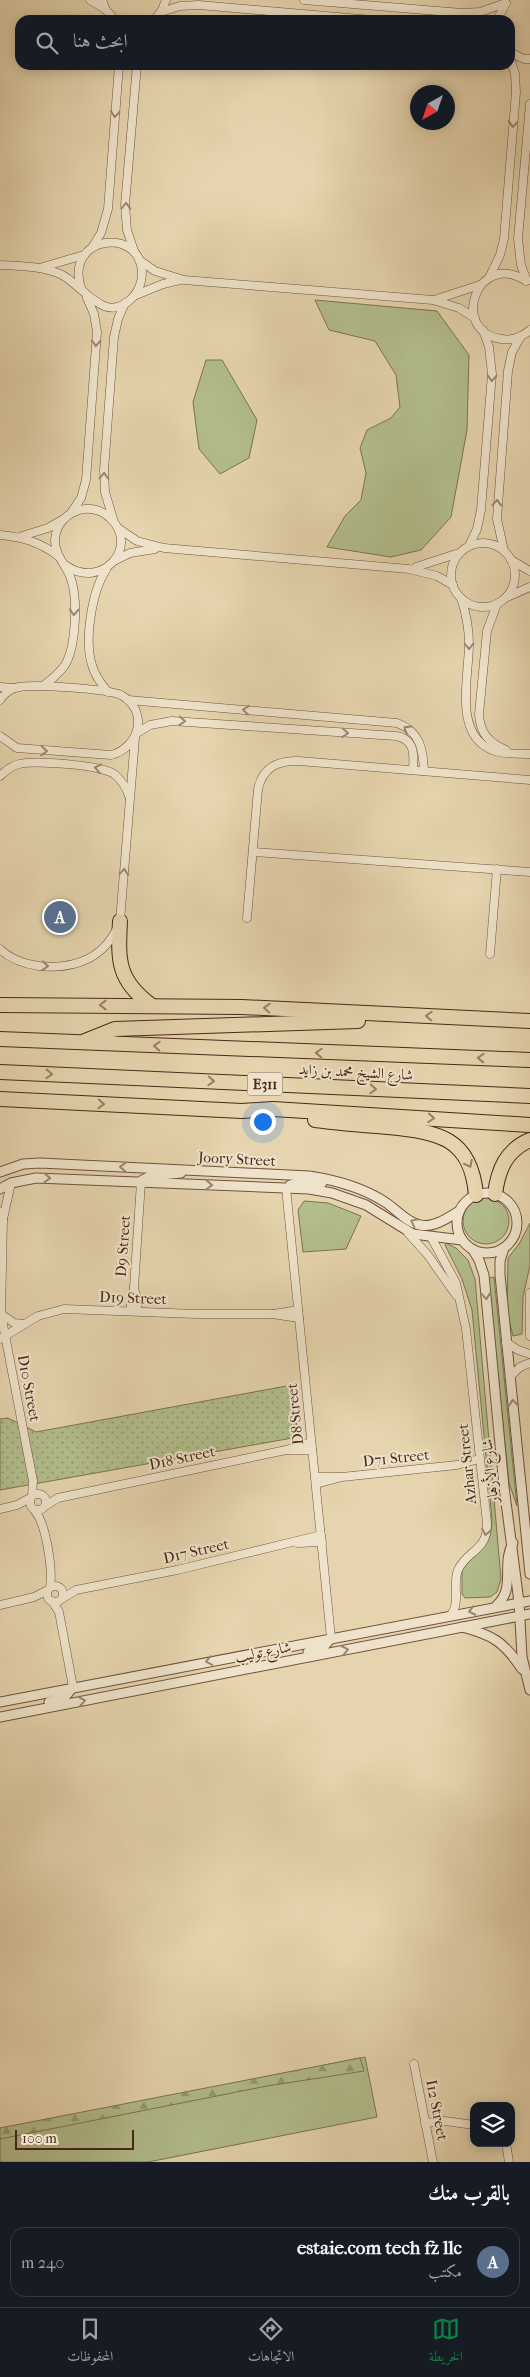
<!DOCTYPE html>
<html lang="ar">
<meta charset="utf-8">
<style>
body{margin:0;font-family:"IM FELL French Canon",Amiri,serif;background:#20242c;color:#f1f3f6;direction:rtl}
.controls{position:absolute;right:15px;bottom:15px;display:grid;overflow:hidden;border-radius:10px;box-shadow:0 2px 12px #0003}
.controls button{width:45px;height:45px;display:grid;place-items:center;padding:0;border:0;border-bottom:1px solid #363941;background:#171b24;color:#f1f3f6;font:25px sans-serif}
.compass{position:absolute;left:410px;top:85px;width:45px;height:45px;border-radius:50%;background:#171b24;box-shadow:0 2px 12px #0003;rotate:220deg}
.scale{position:absolute;left:15px;bottom:12px;width:119px;box-sizing:border-box;padding-left:5px;border:2px solid #4a271a;border-top:0;font-size:14px;line-height:18px;white-space:nowrap;color:#4a271a;-webkit-text-stroke:4px #eee3ca;paint-order:stroke}
.you{position:absolute;left:262px;top:1121px;width:18px;height:18px;margin:-12px;border:4px solid #fff;border-radius:50%;background:#1a73e8;box-shadow:0 0 0 8px #1a73e833}
.badge{display:grid;place-items:center;width:32px;height:32px;border-radius:50%;background:#0b8043;color:#fff;font-size:16px;font-weight:700}
.pin{position:absolute;translate:-50% -50%;border:2px solid #fff;box-shadow:0 1px 5px #0006}
.list{margin:0;padding:0;list-style:none}
h2{display:flex;justify-content:space-between;align-items:center;height:65px;margin:0;padding:0 20px;font-size:21px}
h2 small{font-size:16px;font-weight:400;color:#9ea1a6}
.list li{display:grid;grid-template-columns:32px 1fr auto;gap:15px;align-items:center;box-sizing:border-box;height:70px;margin:0 10px 10px;padding:0 10px;border:1px solid #363941;border-radius:15px}
.list b{display:block;font-size:19px;white-space:nowrap}
.list p{margin:0;font-size:16px;white-space:nowrap;color:#9ea1a6}
.list em{font-size:16px;font-style:normal;color:#9ea1a6}
.icon{flex:none;width:28px;height:28px;fill:none;stroke:currentColor;stroke-width:2;stroke-linecap:round;stroke-linejoin:round}
.map{position:relative;flex:none;width:530px;height:2162px;overflow:hidden;direction:ltr}
.search{position:absolute;background:#171b24;box-shadow:0 2px 12px #0003;left:15px;right:15px;top:15px;height:55px;display:flex;align-items:center;gap:12px;box-sizing:border-box;padding:0 18px;border-radius:15px;color:#9ea1a6;font-size:19px}
.sheet{height:145px;background:#171b24}
nav{display:flex;justify-content:space-around;align-items:center;box-sizing:border-box;height:70px;border-top:1px solid #363941;background:#171b24;font-size:14px;color:#9ea1a6}
nav a{display:grid;justify-items:center;gap:2px}
nav .on{color:#0b8043}
.map>svg:first-child{display:block}
.green{fill:#b2bd8b;stroke:#7e7252}
.forest{fill:url(#forest-firs);stroke:#7e7252}
.park{fill:url(#park-dots);stroke:#7e7252}
.lines{fill:none;stroke-linecap:round;stroke-linejoin:round}
.minor-casing{stroke:#71523f;stroke-width:9}
.tertiary-casing{stroke:#71523f;stroke-width:11}
.motorway-casing{stroke:#4a271a;stroke-width:16}
.minor{stroke:#eee3ca;stroke-width:8}
.tertiary{stroke:#eee3ca;stroke-width:9}
.motorway{stroke:#e5d4ad;stroke-width:14}
.oneway{stroke:#9c8572}
.oneway2{stroke:#987e64}
.labels{text-anchor:middle;dominant-baseline:central;stroke-width:4;stroke-linejoin:round;paint-order:stroke}
.shield{fill:#eee3ca;stroke:#7b5f4f;stroke-width:1}
.shield-label{font-size:14px;font-weight:bold;fill:#4a271a}
.street-label{font-size:15px;fill:#4a271a;stroke:#eee3ca}
</style>
<div class="map">
<svg width="530" height="2162" viewBox="0 0 530 2162">
<defs>
<pattern id="forest-firs" width="22" height="20" patternUnits="userSpaceOnUse" patternTransform="scale(1.25)"><rect width="22" height="20" fill="#b2bd8b"/><path d="M5 1l3.5 6h-7zM16 11l3.5 6h-7z" fill="#939a71"/></pattern>
<pattern id="park-dots" width="8" height="8" patternUnits="userSpaceOnUse" patternTransform="scale(1.25)"><rect width="8" height="8" fill="#b2bd8b"/><path d="M2 2h.1M6 6h.1" fill="none" stroke="#939a71" stroke-width="1.8" stroke-linecap="round"/></pattern>
</defs>
<rect width="100%" height="100%" fill="#e5d4ad"/>
<filter id="stains"><feTurbulence type="fractalNoise" baseFrequency=".004" numOctaves="4"/><feColorMatrix values="0 0 0 0 .2 0 0 0 0 .09 0 0 0 0 .02 0 0 0 .5 -.17"/></filter>
<radialGradient id="worn" r=".72"><stop offset=".6" stop-color="#630" stop-opacity="0"/><stop offset="1" stop-color="#630" stop-opacity=".3"/></radialGradient>
<g class="green">
<path d="M315,300L437,311L469,355L467,430L451,517L421,550L391,557L327,547L345,516L361,500L366,473L360,448L367,430L391,418L400,407L396,375L375,341L329,330Z"/>
<path d="M206,360H222L257,420L249,458L220,474L199,449L193,402Z"/>
<circle cx="486" cy="1221" r="23"/>
<path d="M304,1201L328,1203L361,1216L346,1249L303,1252L298,1210Z"/>
<path d="M530,1223V1265L523,1297L522,1334L513,1336L507,1311L508,1258L519,1244Z"/>
<path d="M446,1243L456,1248L468,1260L475,1279L501,1579L497,1592L490,1597L465,1598L462,1594V1571C476,1547 491,1554 492,1519L472,1310L462,1279L445,1245Z"/>
<path d="M494,1277L517,1506L509,1483L488,1278Z"/>
<path d="M365,2057L377,2117L148,2162H0V2130Z"/>
</g>
<path class="forest" d="M360,2058L364,2071L267,2086L0,2139V2128Z"/>
<path class="park" d="M292,1385L298,1437L0,1490V1419L8,1418L36,1432Z"/>
<g class="lines">
<g class="minor-casing">
<g id="minor">
<path d="M90,0L105,9"/>
<path d="M102,0L106,10L115,20"/>
<path d="M304,0L462,13L480,12L506,3"/>
<path d="M161,12L180,6L199,5L372,20"/>
<path d="M154,20L161,12L166,0"/>
<path d="M497,20L505,5"/>
<path d="M510,52L524,59H530"/>
<path d="M93,246L101,233L108,209L119,65"/>
<path d="M134,251L127,230L125,205L137,65"/>
<path d="M139,260L155,271L184,280L433,300L459,308L475,318"/>
<path d="M0,265C20,266 41,266 60,274C82,283 105,328 133,297C139,290 142,282 142,273C141,226 64,235 81,288"/>
<path d="M43,267L84,255"/>
<path d="M489,278L500,255L504,239L516,92L515,74L510,58"/>
<path d="M526,281C477,249 449,331 501,339C512,341 522,337 530,330"/>
<path d="M527,281L521,265L518,239L530,104"/>
<path d="M136,295L163,284L180,280"/>
<path d="M437,299L480,285"/>
<path d="M71,513L81,498L86,480L97,332L94,314L87,298"/>
<path d="M113,519L105,492L104,470L114,337L118,319L125,303"/>
<path d="M118,528L137,541L164,548L409,569L437,576L453,585"/>
<path d="M0,535C22,537 40,542 58,556"/>
<path d="M22,536L48,528L62,520"/>
<circle cx="483" cy="575" r="32"/>
<path d="M469,546L477,529L481,510L492,374L489,347L483,330"/>
<path d="M504,551L497,519L508,371L512,352L521,336"/>
<path d="M511,560L530,571"/>
<path d="M114,561L130,553L155,549"/>
<path d="M416,567L459,553"/>
<path d="M106,570C92,591 84,640 92,665C95,676 101,684 108,692"/>
<path d="M507,597L530,587"/>
<path d="M461,598C466,613 469,628 469,644C469,676 453,734 492,750C503,755 518,753 530,754"/>
<path d="M497,604L487,631L479,714C480,733 489,743 506,750"/>
<path d="M43,686C51,680 59,674 65,665C76,647 78,599 71,579C67,566 55,556 55,541C55,513 90,498 110,518C141,547 101,591 65,565"/>
<path d="M0,687L15,688"/>
<path d="M0,700C4,694 9,690 15,688C28,683 108,689 121,695C150,711 139,748 111,755L17,748L0,736"/>
<path d="M128,700L397,723C420,731 423,749 424,771"/>
<path d="M137,733L150,725L172,721L396,736C415,739 414,755 413,770"/>
<path d="M0,776C5,771 11,766 19,764C36,760 100,765 114,774C122,780 126,787 129,796"/>
<path d="M253,852L530,872"/>
<path d="M247,918L258,789C263,767 278,760 299,761L530,780"/>
<path d="M0,949C11,960 25,964 39,966C76,970 107,957 120,921L135,738"/>
<path d="M490,954L497,869"/>
<path d="M286,1188L331,1638"/>
<path d="M0,1212L3,1219L1,1314L33,1481L32,1496"/>
<path d="M3,1219L11,1183"/>
<path d="M408,1233L427,1254L456,1295"/>
<path d="M431,1237L456,1283L466,1329L487,1523C488,1551 467,1550 458,1570C452,1585 461,1601 451,1615"/>
<path d="M530,1293V1336"/>
<path d="M130,1311L134,1288"/>
<path d="M137,1311V1299L134,1288L141,1182"/>
<path d="M1,1314L14,1323L24,1324"/>
<path d="M274,1314L298,1310"/>
<path d="M0,1339L38,1316L64,1309L196,1314H272L299,1318"/>
<path d="M506,1342L518,1350L530,1354"/>
<path d="M510,1377L520,1367L530,1363"/>
<path d="M288,1450H312"/>
<path d="M315,1477H340"/>
<path d="M316,1484L342,1477L457,1465L479,1459"/>
<circle cx="38" cy="1502" r="8"/>
<path d="M45,1506L58,1498L286,1450L311,1442"/>
<path d="M0,1509L17,1505L30,1498"/>
<path d="M34,1510C46,1522 53,1570 50,1587"/>
<path d="M298,1543L322,1542"/>
<circle cx="55" cy="1594" r="8"/>
<path d="M63,1598L76,1590L177,1570L321,1535"/>
<path d="M52,1601L59,1612L73,1687"/>
<path d="M0,1605L34,1597L48,1590"/>
<path d="M414,2064L433,2162"/>
<path d="M425,2123L445,2121L474,2125"/>
<path d="M506,2143L509,2162"/>
</g>
</g>
<g class="tertiary-casing">
<g id="tertiary">
<path d="M0,1172L23,1164L40,1163L309,1176C335,1180 362,1187 385,1202C396,1209 407,1223 420,1225C433,1228 448,1218 459,1211"/>
<path d="M141,1181L150,1176L181,1173"/>
<path d="M290,1185L297,1183H322"/>
<path d="M0,1189L11,1183L36,1178L309,1189L332,1193L366,1205L413,1234L462,1240"/>
<circle cx="487" cy="1223" r="30"/>
<path d="M504,1248L500,1261V1275L530,1574"/>
<path d="M473,1250L479,1260L484,1275L504,1487L519,1602L522,1657L530,1690"/>
<path d="M497,1605C516,1588 501,1564 513,1543"/>
<path d="M462,1627C493,1635 504,1642 522,1669"/>
<path d="M308,1652L323,1648L331,1638"/>
<path d="M0,1702L530,1601"/>
<path d="M49,1702L65,1697L73,1687"/>
<path d="M0,1717L530,1614"/>
</g>
</g>
<g class="motorway-casing">
<g id="motorway">
<path d="M120,921C118,961 117,980 152,1006"/>
<path d="M0,1005L242,1007L530,1021"/>
<path d="M0,1039L530,1060"/>
<path d="M85,1041L115,1029L358,1021"/>
<path d="M0,1072L530,1096"/>
<path d="M0,1099L242,1111L273,1109L530,1125"/>
<path d="M315,1120C339,1123 363,1125 388,1127C438,1132 471,1137 476,1195"/>
<path d="M495,1194C498,1170 506,1150 530,1140"/>
</g>
</g>
<use href="#minor" class="minor"/>
<use href="#tertiary" class="tertiary"/>
<use href="#motorway" class="motorway"/>
</g>
<defs><path id="oneway-chevron" d="M-2-3.5L2.5 0L-2 3.5" fill="none" stroke-width="1.6" stroke-linecap="round" stroke-linejoin="round" transform="scale(1.25)"/></defs>
<g class="oneway">
<use href="#oneway-chevron" transform="translate(115 114) rotate(94)"/>
<use href="#oneway-chevron" transform="translate(513 124) rotate(95)"/>
<use href="#oneway-chevron" transform="translate(126 206) rotate(-88)"/>
<use href="#oneway-chevron" transform="translate(96 343) rotate(93)"/>
<use href="#oneway-chevron" transform="translate(492 378) rotate(93)"/>
<use href="#oneway-chevron" transform="translate(104 476) rotate(-89)"/>
<use href="#oneway-chevron" transform="translate(497 503) rotate(-86)"/>
<use href="#oneway-chevron" transform="translate(74 612) rotate(93)"/>
<use href="#oneway-chevron" transform="translate(469 646) rotate(90)"/>
<use href="#oneway-chevron" transform="translate(246 710) rotate(-175)"/>
<use href="#oneway-chevron" transform="translate(182 721) rotate(4)"/>
<use href="#oneway-chevron" transform="translate(407 729) rotate(-148)"/>
<use href="#oneway-chevron" transform="translate(345 733) rotate(4)"/>
<use href="#oneway-chevron" transform="translate(44 751) rotate(4)"/>
<use href="#oneway-chevron" transform="translate(98 768) rotate(-167)"/>
<use href="#oneway-chevron" transform="translate(124 872) rotate(-85)"/>
<use href="#oneway-chevron" transform="translate(45 966) rotate(4)"/>
<use href="#oneway-chevron" transform="translate(123 1167) rotate(-177)"/>
<use href="#oneway-chevron" transform="translate(47 1178) rotate(2)"/>
<use href="#oneway-chevron" transform="translate(209 1185) rotate(2)"/>
<use href="#oneway-chevron" transform="translate(414 1222) rotate(-154)"/>
<use href="#oneway-chevron" transform="translate(486 1296) rotate(85)"/>
<use href="#oneway-chevron" transform="translate(513 1403) rotate(-96)"/>
<use href="#oneway-chevron" transform="translate(486 1532) rotate(101)"/>
<use href="#oneway-chevron" transform="translate(472 1611) rotate(168)"/>
<use href="#oneway-chevron" transform="translate(345 1650) rotate(-12)"/>
<use href="#oneway-chevron" transform="translate(209 1661) rotate(169)"/>
<use href="#oneway-chevron" transform="translate(82 1701) rotate(-11)"/>
</g>
<g class="oneway2">
<use href="#oneway-chevron" transform="translate(103 1005) rotate(-180)"/>
<use href="#oneway-chevron" transform="translate(267 1008) rotate(-177)"/>
<use href="#oneway-chevron" transform="translate(429 1016) rotate(-177)"/>
<use href="#oneway-chevron" transform="translate(157 1046) rotate(-177)"/>
<use href="#oneway-chevron" transform="translate(319 1053) rotate(-178)"/>
<use href="#oneway-chevron" transform="translate(481 1058) rotate(-178)"/>
<use href="#oneway-chevron" transform="translate(49 1074) rotate(3)"/>
<use href="#oneway-chevron" transform="translate(211 1081) rotate(3)"/>
<use href="#oneway-chevron" transform="translate(373 1089) rotate(3)"/>
<use href="#oneway-chevron" transform="translate(101 1104) rotate(3)"/>
<use href="#oneway-chevron" transform="translate(431 1118) rotate(4)"/>
<use href="#oneway-chevron" transform="translate(469 1164) rotate(63)"/>
</g>
<g class="labels">
<rect class="shield" x="247.5" y="1072.5" width="35" height="23" rx="4"/>
<g class="shield-label">
<text x="265" y="1084">E311</text>
</g>
<g class="street-label">
<text transform="translate(356 1072) rotate(3)">شارع الشيخ محمد بن زايد</text>
<text transform="translate(237 1159) rotate(3)">Joory Street</text>
<text transform="translate(123 1246) rotate(-86)">D9 Street</text>
<text transform="translate(133 1298) rotate(2)">D19 Street</text>
<text transform="translate(29 1388) rotate(79)">D10 Street</text>
<text transform="translate(295 1414) rotate(-96)">D8 Street</text>
<text transform="translate(182 1458) rotate(-12)">D18 Street</text>
<text transform="translate(396 1458) rotate(-6)">D71 Street</text>
<text transform="translate(467 1464) rotate(-96)">Azhar Street</text>
<text transform="translate(490 1471) rotate(-96)">شارع الأزهار</text>
<text transform="translate(196 1551) rotate(-13)">D17 Street</text>
<text transform="translate(263 1652) rotate(-11)">شارع توليب</text>
<text transform="translate(437 2110) rotate(79)">I12 Street</text>
</g>
</g>
<rect width="100%" height="100%" filter="url(#stains)"/>
<rect width="100%" height="100%" fill="url(#worn)"/>
</svg>
<div class="controls">
<button><svg class="icon" aria-label="layers" viewBox="0 0 24 24"><path d="M12 4l9 5-9 5-9-5zM3 14l9 5 9-5"/></svg></button>
</div>
<svg class="compass" viewBox="-18 -18 36 36"><path d="M0-13l5 13h-10z" fill="#e53935"/><path d="M0 13l5-13h-10z" fill="#9ea1a6"/></svg>
<div class="scale">100 m</div>
<div class="you"></div>
<div class="pin badge" style="left:60px;top:917px;background:#5c6f8a">A</div>
<div class="search"><svg class="icon" aria-label="search" viewBox="0 0 24 24"><circle cx="10" cy="10" r="6"/><path d="M15 15l6 6"/></svg>ابحث هنا</div>
</div>
<section class="sheet">
<h2>بالقرب منك<small></small></h2>
<ul class="list">
<li><span class="badge" style="background:#5c6f8a">A</span><div><b>estaie.com tech fz llc</b><p>مكتب</p></div><em>240 m</em></li>
</ul>
</section>
<nav>
<a class="on"><svg class="icon" aria-label="map" viewBox="0 0 24 24"><path d="M3 6l6-2 6 2 6-2v14l-6 2-6-2-6 2zM9 4v14M15 6v14"/></svg>الخريطة</a>
<a><svg class="icon" aria-label="directions" viewBox="0 0 24 24"><path d="M12 3l9 9-9 9-9-9zM9 14v-3h6M13 9l2 2-2 2"/></svg>الاتجاهات</a>
<a><svg class="icon" aria-label="saved" viewBox="0 0 24 24"><path d="M7 4h10v16l-5-4-5 4z"/></svg>المحفوظات</a>
</nav>
